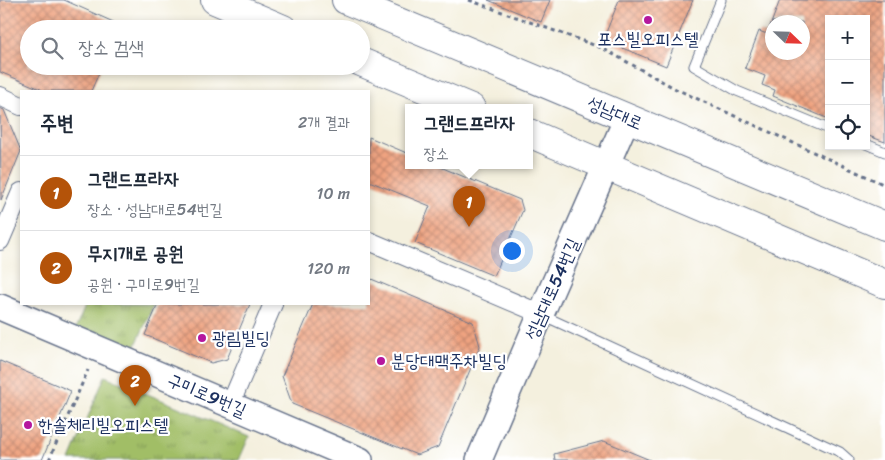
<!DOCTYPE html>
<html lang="ko">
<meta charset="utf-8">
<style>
body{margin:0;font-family:Sriracha,"Poor Story",sans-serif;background:#f6f6f7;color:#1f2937}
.controls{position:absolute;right:15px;top:15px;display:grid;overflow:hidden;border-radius:0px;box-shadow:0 2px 8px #0003}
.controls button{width:45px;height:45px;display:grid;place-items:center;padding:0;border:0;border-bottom:1px solid #e0e1e3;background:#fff;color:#1f2937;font:25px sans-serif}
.compass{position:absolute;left:765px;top:15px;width:45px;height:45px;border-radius:50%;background:#fff;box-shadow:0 2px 8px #0003;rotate:113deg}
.you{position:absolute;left:511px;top:250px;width:18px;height:18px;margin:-12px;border:4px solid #fff;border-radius:50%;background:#1a73e8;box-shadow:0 0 0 8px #1a73e833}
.badge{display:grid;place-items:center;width:32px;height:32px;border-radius:50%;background:#b45309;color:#fff;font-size:16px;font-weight:700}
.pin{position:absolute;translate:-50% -41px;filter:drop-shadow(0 1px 2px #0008)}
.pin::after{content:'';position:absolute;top:26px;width:18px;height:15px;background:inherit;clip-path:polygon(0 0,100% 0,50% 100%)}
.popup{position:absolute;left:405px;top:104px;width:128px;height:65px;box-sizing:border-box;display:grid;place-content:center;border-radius:0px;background:#fff;filter:drop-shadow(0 1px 4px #0005);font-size:16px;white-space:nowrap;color:#747a83}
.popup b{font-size:19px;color:#1f2937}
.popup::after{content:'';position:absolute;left:50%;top:100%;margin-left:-10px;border:10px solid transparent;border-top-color:#fff}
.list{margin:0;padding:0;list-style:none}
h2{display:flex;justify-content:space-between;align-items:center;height:65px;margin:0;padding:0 20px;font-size:21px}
h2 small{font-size:16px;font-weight:400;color:#747a83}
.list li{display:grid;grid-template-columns:32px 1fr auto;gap:15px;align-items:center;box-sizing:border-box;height:75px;padding:0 20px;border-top:1px solid #e0e1e3}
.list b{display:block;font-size:19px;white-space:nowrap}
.list p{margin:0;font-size:16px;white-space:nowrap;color:#747a83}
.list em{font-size:16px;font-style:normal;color:#747a83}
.icon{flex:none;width:28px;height:28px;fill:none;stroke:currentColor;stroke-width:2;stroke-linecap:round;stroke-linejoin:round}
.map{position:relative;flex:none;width:885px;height:460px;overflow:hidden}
.search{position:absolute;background:#fff;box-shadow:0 2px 8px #0003;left:20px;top:20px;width:350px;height:55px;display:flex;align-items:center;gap:12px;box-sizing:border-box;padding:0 18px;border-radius:28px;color:#747a83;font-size:19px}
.panel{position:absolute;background:#fff;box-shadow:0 2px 8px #0003;left:20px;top:90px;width:350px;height:215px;border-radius:0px}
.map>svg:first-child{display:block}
.grass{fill:url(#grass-tufts);stroke:#5e7662}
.building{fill:url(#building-cross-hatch);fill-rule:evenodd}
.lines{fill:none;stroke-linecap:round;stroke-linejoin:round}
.lane-casing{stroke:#67738b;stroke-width:11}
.street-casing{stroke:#67738b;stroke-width:20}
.secondary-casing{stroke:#67738b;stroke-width:28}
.primary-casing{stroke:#67738b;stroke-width:30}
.path{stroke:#67738b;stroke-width:3;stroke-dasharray:4 4;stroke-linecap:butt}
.lane{stroke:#fff;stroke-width:9}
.street{stroke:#fff;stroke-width:18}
.secondary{stroke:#fff;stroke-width:25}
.primary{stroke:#fff;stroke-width:28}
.poi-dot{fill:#b5179e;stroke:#fff;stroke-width:2}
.labels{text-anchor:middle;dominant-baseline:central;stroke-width:4.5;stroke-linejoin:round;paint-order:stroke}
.poi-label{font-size:18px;fill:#1b2f5e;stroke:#fff;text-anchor:start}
.street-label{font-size:18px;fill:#1b2f5e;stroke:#fff}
</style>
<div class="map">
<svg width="885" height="460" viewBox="0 0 885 460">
<defs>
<pattern id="grass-tufts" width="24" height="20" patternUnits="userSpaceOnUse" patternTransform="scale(1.25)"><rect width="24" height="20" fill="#a1be66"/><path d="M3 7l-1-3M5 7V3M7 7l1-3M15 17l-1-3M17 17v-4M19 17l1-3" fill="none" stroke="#829b57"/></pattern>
<pattern id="building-cross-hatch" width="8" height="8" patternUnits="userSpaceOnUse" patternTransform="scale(1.25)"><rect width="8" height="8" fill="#efa380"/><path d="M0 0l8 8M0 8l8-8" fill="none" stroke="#c1856c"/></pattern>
</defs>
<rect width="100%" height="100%" fill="#fff"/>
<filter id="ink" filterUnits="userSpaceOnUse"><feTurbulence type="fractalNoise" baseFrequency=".02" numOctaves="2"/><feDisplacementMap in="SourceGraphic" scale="10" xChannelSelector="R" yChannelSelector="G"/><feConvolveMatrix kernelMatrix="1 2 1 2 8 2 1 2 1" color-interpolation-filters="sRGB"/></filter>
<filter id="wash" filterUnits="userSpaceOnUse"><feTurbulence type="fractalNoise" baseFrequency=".0096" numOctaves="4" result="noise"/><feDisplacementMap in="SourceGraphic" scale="20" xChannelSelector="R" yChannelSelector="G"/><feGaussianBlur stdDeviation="1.12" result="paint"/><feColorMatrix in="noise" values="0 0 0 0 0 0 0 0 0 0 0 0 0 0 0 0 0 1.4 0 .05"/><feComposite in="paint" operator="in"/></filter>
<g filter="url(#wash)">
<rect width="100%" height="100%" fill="#f4f0de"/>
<g class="grass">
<path d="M86,304H154L132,354L75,330Z"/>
<path d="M105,376L249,437L239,460H70Z"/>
</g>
<g id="blocks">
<g class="building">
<path d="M0,0H64L129,29H29V66H102L91,91H45L0,72Z"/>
<path d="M488,0H550L541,22Z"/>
<path d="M619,0H693L666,66L603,40Z"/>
<path d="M780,0H885V142L866,135V19H829V119L773,96L775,90L762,85L765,76L745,68L759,31L767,34ZM772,22H802V52H772Z"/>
<path d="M0,108L4,110L21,151L1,200Z"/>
<path d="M369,137L409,154V166H438L520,200L523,210L494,276L415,243L430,206L369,181Z"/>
<path d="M369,278L473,322L480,346L438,447L417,455L292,404L282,376L313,304H369Z"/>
<path d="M158,304H250L227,359L211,363L145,335Z"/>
<path d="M0,361L71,391L42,460H0Z"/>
<path d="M604,441L650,460H555L554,454Z"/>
</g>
</g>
</g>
<g filter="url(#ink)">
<use href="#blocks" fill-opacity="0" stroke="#67738b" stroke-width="1"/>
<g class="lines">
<g class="lane-casing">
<g id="lane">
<path d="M721,0L694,66L737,91L829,129"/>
<path d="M866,144L885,152"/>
<path d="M542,315L840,452L849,460"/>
</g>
</g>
<g class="street-casing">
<g id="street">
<path d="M0,96L21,106"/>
<path d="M0,241L21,192"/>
<path d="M369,241L541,314"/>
<path d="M230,405L273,304"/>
</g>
</g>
<g class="secondary-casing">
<g id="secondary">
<path d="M0,307L360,460"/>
<path d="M479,460L541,314L627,118"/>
</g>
</g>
<g class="primary-casing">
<g id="primary">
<path d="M215,0L283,29"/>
<path d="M346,0L885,226"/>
<path d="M361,62L471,108"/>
<path d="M529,133L885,284"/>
</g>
</g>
<g class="path">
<path d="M469,0L602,48L676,89L885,185"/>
<path d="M49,460L88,370"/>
</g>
<use href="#lane" class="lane"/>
<use href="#street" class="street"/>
<use href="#secondary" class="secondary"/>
<use href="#primary" class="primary"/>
</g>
</g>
<g class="poi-dot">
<circle cx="648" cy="20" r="5"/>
<circle cx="202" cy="338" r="5"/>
<circle cx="381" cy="361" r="5"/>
<circle cx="28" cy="425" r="5"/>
</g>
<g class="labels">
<g class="poi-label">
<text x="648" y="39" text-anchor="middle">포스빌오피스텔</text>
<text x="212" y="338">광림빌딩</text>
<text x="391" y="361">분당대맥주차빌딩</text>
<text x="38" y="425">한솔체리빌오피스텔</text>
</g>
<g class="street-label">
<text transform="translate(615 113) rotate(23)">성남대로</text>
<text transform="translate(552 289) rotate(-66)">성남대로54번길</text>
<text transform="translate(207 395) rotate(23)">구미로9번길</text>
</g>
</g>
</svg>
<div class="controls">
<button>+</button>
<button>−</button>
<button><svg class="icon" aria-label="locate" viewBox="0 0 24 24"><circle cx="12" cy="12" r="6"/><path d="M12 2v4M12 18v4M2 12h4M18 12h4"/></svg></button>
</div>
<svg class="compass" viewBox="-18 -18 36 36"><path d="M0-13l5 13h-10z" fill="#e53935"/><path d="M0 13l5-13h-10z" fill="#747a83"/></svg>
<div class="you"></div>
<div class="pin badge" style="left:469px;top:227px">1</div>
<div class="popup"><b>그랜드프라자</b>장소</div>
<div class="pin badge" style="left:135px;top:406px">2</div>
<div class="search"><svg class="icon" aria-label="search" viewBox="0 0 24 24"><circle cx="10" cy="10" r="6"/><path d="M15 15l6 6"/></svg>장소 검색</div>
<section class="panel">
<h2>주변<small>2개 결과</small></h2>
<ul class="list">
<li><span class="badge">1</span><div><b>그랜드프라자</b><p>장소 · 성남대로54번길</p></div><em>10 m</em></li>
<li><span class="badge">2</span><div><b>무지개로 공원</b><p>공원 · 구미로9번길</p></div><em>120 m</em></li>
</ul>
</section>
</div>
